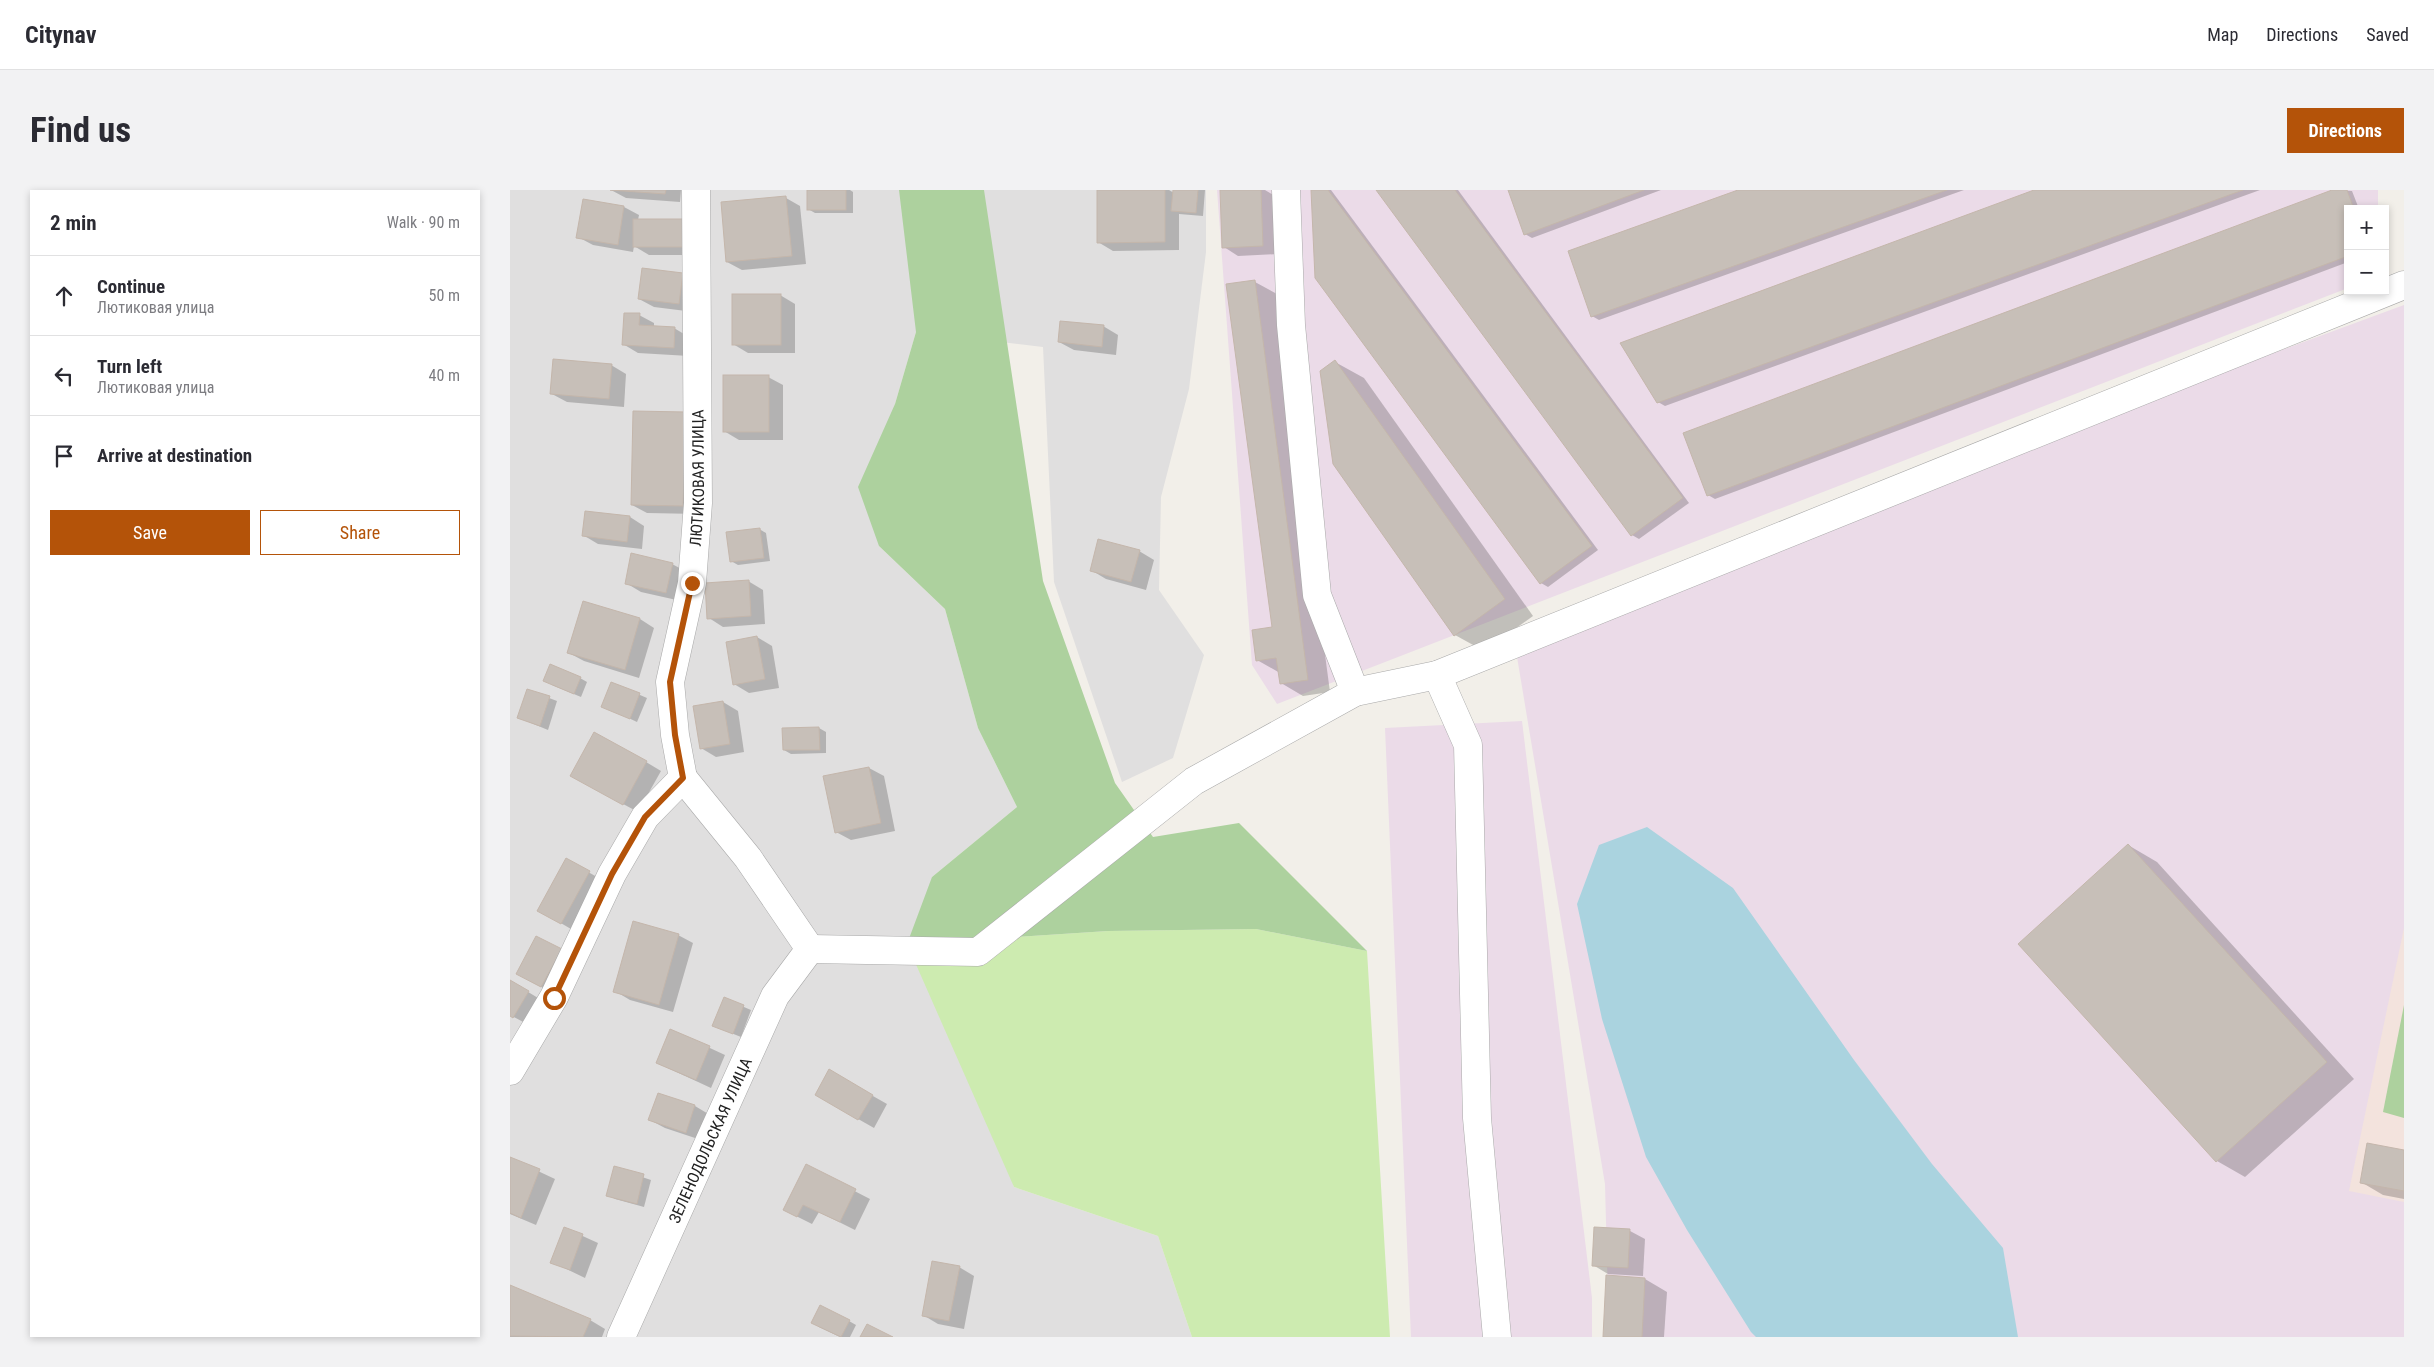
<!DOCTYPE html>
<meta charset="utf-8">
<style>
body{margin:0;font-family:"Roboto Condensed",sans-serif;background:#f2f2f3;color:#2b2b33}
.controls{position:absolute;right:15px;top:15px;display:grid;overflow:hidden;border-radius:0px;box-shadow:0 2px 8px #0003}
.controls button{width:45px;height:45px;display:grid;place-items:center;padding:0;border:0;border-bottom:1px solid #e1e1e2;background:#fff;color:#2b2b33;font:25px sans-serif}
.stop{position:absolute;width:15px;height:15px;margin:-11px;border:4px solid #b45309;border-radius:50%;background:#fff}
.stop.end{background:#b45309;border-color:#fff;box-shadow:0 1px 5px #0008}
.list{margin:0;padding:0;list-style:none}
h2{display:flex;justify-content:space-between;align-items:center;height:65px;margin:0;padding:0 20px;font-size:21px}
h2 small{font-size:16px;font-weight:400;color:#7c7c81}
.list li{display:grid;grid-template-columns:32px 1fr auto;gap:15px;align-items:center;box-sizing:border-box;height:80px;padding:0 20px;border-top:1px solid #e1e1e2}
.list b{display:block;font-size:19px;white-space:nowrap}
.list p{margin:0;font-size:16px;white-space:nowrap;color:#7c7c81}
.list em{font-size:16px;font-style:normal;color:#7c7c81}
.actions{display:flex;gap:10px;padding:15px 20px}
.actions a{flex:1;padding:11px 0;border:1px solid #b45309;border-radius:0px;text-align:center;font-size:18px;color:#b45309}
.actions .main{background:#b45309;color:#fff}
.icon{flex:none;width:28px;height:28px;fill:none;stroke:currentColor;stroke-width:2;stroke-linecap:round;stroke-linejoin:round}
.map{position:relative;flex:none;width:1894px;height:1147px;overflow:hidden;border-radius:0px}
header{display:flex;align-items:center;gap:30px;box-sizing:border-box;height:70px;padding:0 25px;background:#fff;border-bottom:1px solid #e1e1e2}
header strong{font-size:24px}
nav{display:flex;gap:28px;margin-inline-start:auto;font-size:18px}
.intro{display:flex;align-items:center;justify-content:space-between;box-sizing:border-box;height:120px;padding:0 30px}
h1{margin:0;font-size:35px}
.button{padding:12px 22px;border-radius:0px;background:#b45309;color:#fff;font-size:18px;font-weight:700}
main{display:flex;gap:30px;padding:0 30px}
aside{flex:1;background:#fff;border-radius:0px;box-shadow:0 2px 8px #0003}
.map>svg:first-child{display:block}
.residential{fill:#e0dfdf}
.industrial{fill:#ebdbe8}
.military{fill:#f3e3dd}
.grass{fill:#cdebb0}
.forest{fill:#add19e}
.water{fill:#aad3df}
.shadow{fill:#0003}
.building{fill:#c7bfb8;stroke:#c4b6ab}
.lines{fill:none;stroke-linecap:round;stroke-linejoin:round}
.minor-casing{stroke:#a9a9a9;stroke-width:29}
.minor{stroke:#fff;stroke-width:28}
.route{stroke:#b45309;stroke-width:6}
.labels{text-anchor:middle;dominant-baseline:central;stroke-width:4.5;stroke-linejoin:round;paint-order:stroke}
.street-label{font-size:16px;fill:#222;stroke:#fff}
</style>
<header>
<strong>Citynav</strong>
<nav><a>Map</a><a>Directions</a><a>Saved</a></nav>
</header>
<div class="intro"><h1>Find us</h1><a class="button">Directions</a></div>
<main>
<aside>
<h2>2 min<small>Walk · 90 m</small></h2>
<ul class="list">
<li><svg class="icon" aria-label="ahead" viewBox="0 0 24 24"><path d="M12 20V5M6 11l6-6 6 6"/></svg><div><b>Continue</b><p>Лютиковая улица</p></div><em>50 m</em></li>
<li><svg class="icon" aria-label="left" viewBox="0 0 24 24"><path d="M17 20v-9H6M10 6l-5 5 5 5"/></svg><div><b>Turn left</b><p>Лютиковая улица</p></div><em>40 m</em></li>
<li><svg class="icon" aria-label="arrive" viewBox="0 0 24 24"><path d="M6 21V4h12l-3 4 3 4H6"/></svg><div><b>Arrive at destination</b></div></li>
</ul>
<div class="actions"><a class="main">Save</a><a>Share</a></div>
</aside>
<div class="map">
<svg width="1894" height="1147" viewBox="0 0 1894 1147">
<rect width="100%" height="100%" fill="#f2efe9"/>
<path class="residential" d="M0,0H696V62L679,199L651,307L649,400L694,465L663,568L612,592L544,392L533,157L406,142L385,214L369,356L435,419L468,538L507,617L422,687L504,997L648,1046L682,1147H0Z"/>
<g class="industrial">
<path d="M707,0H1868V19H1838V98L767,514L742,475Z"/>
<path d="M1894,115V1147H1099L1095,994L1003,443Z"/>
<path d="M1012,531L1082,1108V1147H901L875,538Z"/>
</g>
<path class="military" d="M1894,738V1012L1839,1001Z"/>
<path class="grass" d="M746,739L857,761L880,1147H682L648,1046L504,997L397,754L598,741Z"/>
<g class="forest">
<path d="M389,0H474L533,391L605,593L643,647L729,633L857,761L746,739L598,741L397,754L422,687L507,617L468,538L435,419L369,356L348,297L385,214L406,142Z"/>
<path d="M1894,815V928L1873,922Z"/>
</g>
<path class="water" d="M1137,637L1223,698L1344,870L1422,974L1493,1058L1508,1147H1246L1241,1142L1177,1040L1136,967L1092,829L1067,714L1089,655Z"/>
<g class="shadow">
<path d="M101,0H171L170,12L116,8Z"/>
<path d="M298,0H340L343,2V23H305L298,19Z"/>
<path d="M588,0H659L664,3V0H695L693,26L669,24V60L603,61L588,52Z"/>
<path d="M711,0H755L765,6L768,64L728,66L714,57Z"/>
<path d="M803,0H821L1088,360L1038,397L1031,393Z"/>
<path d="M867,0H948L1179,313L1129,349L1122,345Z"/>
<path d="M1000,0H1151L1022,48L1015,44Z"/>
<path d="M1232,0H1454L1089,130L1082,126Z"/>
<path d="M1528,0H1750L1155,216L1148,212Z"/>
<path d="M1825,0L1842,1L1849,19H1838V72L1205,309L1198,305Z"/>
<path d="M276,8L290,16L296,74L232,80L217,72Z"/>
<path d="M114,17L129,25L128,30L190,65H139L124,56L123,62L83,55L68,47Z"/>
<path d="M172,84L187,93L184,122L144,117L129,109Z"/>
<path d="M745,92L767,104L820,502L793,506L771,493L770,483L747,470L764,438Z"/>
<path d="M270,105L285,114V163H238L223,154Z"/>
<path d="M129,125L144,133V137L164,138L179,147V166L128,163L113,154Z"/>
<path d="M593,136L608,145L606,165L564,160L549,152Z"/>
<path d="M825,172L854,188L1023,426L974,461L945,445Z"/>
<path d="M101,175L116,184L114,217L57,212L42,204Z"/>
<path d="M258,187L273,195V250H229L214,241Z"/>
<path d="M176,224L188,324L137,323L122,315Z"/>
<path d="M120,327L134,336L132,359L88,354L73,345Z"/>
<path d="M249,339L256,343L260,371L228,375L221,371Z"/>
<path d="M629,361L644,370L636,400L596,389L581,380Z"/>
<path d="M162,374L177,382L171,411L131,402L116,393Z"/>
<path d="M238,391L253,400L255,434L213,437L199,428Z"/>
<path d="M130,429L144,438L129,488L74,471L59,463Z"/>
<path d="M247,447L262,456L269,498L239,503L224,494Z"/>
<path d="M70,488L77,492L71,507L42,495Z"/>
<path d="M102,493L137,508L127,532L93,516Z"/>
<path d="M18,500L47,511L38,540L9,528Z"/>
<path d="M213,512L228,521L234,562L206,567L191,558Z"/>
<path d="M309,538L316,542V563L281,564L274,560Z"/>
<path d="M136,572L151,581L128,622L76,594Z"/>
<path d="M359,578L374,586L385,641L341,650L326,642L314,587Z"/>
<path d="M1618,655L1647,672L1844,889L1735,987L1707,971Z"/>
<path d="M57,670L94,691L66,742L44,729Z"/>
<path d="M168,745L183,753L163,822L120,810L105,801Z"/>
<path d="M51,760L46,805L22,792Z"/>
<path d="M0,791L33,811L19,835L0,825Z"/>
<path d="M215,809L241,820L231,847L211,839Z"/>
<path d="M161,840L215,865L201,898L147,873Z"/>
<path d="M319,881L377,914L364,938L306,905Z"/>
<path d="M148,904L185,916L200,925L191,950L155,938L140,930Z"/>
<path d="M1894,961V1009L1873,1005L1851,992Z"/>
<path d="M0,968L45,989L26,1035L0,1024Z"/>
<path d="M296,976L360,1009L345,1040L309,1022L302,1034L274,1020Z"/>
<path d="M105,978L141,990L134,1017L105,1009L98,1005Z"/>
<path d="M55,1038L88,1053L75,1088L42,1072Z"/>
<path d="M1085,1039L1120,1041L1135,1049L1133,1086L1098,1084L1083,1075Z"/>
<path d="M449,1077L464,1086L454,1139L428,1134L413,1125Z"/>
<path d="M1135,1089L1157,1102L1154,1147H1094Z"/>
<path d="M0,1097L80,1130L95,1139L92,1147H0Z"/>
<path d="M339,1131L346,1135L340,1147H330L309,1137Z"/>
</g>
<g class="building">
<path d="M100,0H156L155,4Z"/>
<rect x="297" y="0" width="39" height="20"/>
<path d="M587,0H655V52L587,53Z"/>
<path d="M663,0H688L686,23L661,21Z"/>
<path d="M710,0H751L753,56L712,58Z"/>
<path d="M801,0H818L1082,356L1030,394L805,88Z"/>
<path d="M866,0H945L1173,308L1121,346Z"/>
<path d="M998,0H1134L1014,45Z"/>
<path d="M1228,0H1437L1081,127L1058,61Z"/>
<path d="M1524,0H1733L1147,213L1110,153Z"/>
<path d="M1822,0H1837L1844,19H1838V66L1197,306L1173,243Z"/>
<path d="M276,6L282,66L216,72L211,12Z"/>
<path d="M73,9L114,16L108,55L66,48Z"/>
<rect x="123" y="29" width="53" height="28"/>
<path d="M132,78L173,83L169,114L128,109Z"/>
<path d="M745,90L798,490L770,494L766,468L746,471L742,440L762,437L716,94Z"/>
<rect x="222" y="104" width="49" height="51"/>
<path d="M114,123H130L129,135L165,137L164,158L112,155Z"/>
<path d="M550,131L594,135L592,157L548,152Z"/>
<path d="M43,169L102,174L99,209L40,204Z"/>
<path d="M825,170L995,409L944,446L823,274L810,181Z"/>
<rect x="213" y="185" width="46" height="57"/>
<path d="M123,221L176,222L173,316L121,315Z"/>
<path d="M75,321L120,326L117,352L72,346Z"/>
<path d="M250,338L254,368L220,372L216,342Z"/>
<path d="M588,349L630,360L621,392L580,381Z"/>
<path d="M121,363L163,373L156,403L115,394Z"/>
<path d="M239,390L241,426L197,429L195,393Z"/>
<path d="M73,411L130,428L115,480L57,463Z"/>
<path d="M247,446L255,489L223,495L216,452Z"/>
<path d="M40,474L71,487L64,504L33,491Z"/>
<path d="M101,492L130,503L120,529L91,517Z"/>
<path d="M17,499L40,506L30,536L7,528Z"/>
<path d="M213,511L220,554L190,559L183,516Z"/>
<path d="M309,537L310,560H273L272,538Z"/>
<path d="M84,542L137,571L113,615L60,586Z"/>
<path d="M359,577L371,633L325,643L313,586Z"/>
<path d="M1618,654L1817,872L1706,972L1508,754Z"/>
<path d="M56,668L80,681L51,734L27,721Z"/>
<path d="M123,731L169,744L149,815L103,802Z"/>
<path d="M26,746L52,759L31,797L6,784Z"/>
<path d="M0,790L19,801L3,828L0,826Z"/>
<path d="M214,807L234,815L223,844L202,836Z"/>
<path d="M160,839L200,856L186,890L146,873Z"/>
<path d="M319,879L363,905L348,930L305,905Z"/>
<path d="M148,903L185,915L176,943L138,930Z"/>
<path d="M1857,953L1894,960V1001L1850,993Z"/>
<path d="M0,967L30,979L11,1028L0,1023Z"/>
<path d="M296,974L346,999L330,1032L293,1015L287,1027L273,1020Z"/>
<path d="M104,976L134,984L127,1014L96,1006Z"/>
<path d="M54,1037L73,1044L60,1080L40,1073Z"/>
<path d="M1084,1037L1120,1039L1118,1078L1082,1076Z"/>
<path d="M422,1071L450,1076L439,1131L412,1126Z"/>
<path d="M1096,1085L1135,1088L1132,1147H1093Z"/>
<path d="M0,1095L81,1129L73,1147L0,1146Z"/>
<path d="M310,1115L340,1130L331,1147L301,1133Z"/>
<path d="M357,1134L383,1147H350Z"/>
</g>
<g class="lines">
<g class="minor-casing">
<g id="minor">
<path d="M776,0L781,135L807,405L845,502"/>
<path d="M927,485L958,555L967,928L987,1147"/>
<path d="M173,588L238,668L300,759"/>
<path d="M300,759L468,762L684,591L845,502L927,485L1894,95"/>
<path id="s1" d="M0,881L44,807L102,684L135,627L173,588L165,545L160,492L182,393L188,313L186,0"/>
<path id="s2" d="M111,1147L265,806L300,759"/>
</g>
</g>
<use href="#minor" class="minor"/>
</g>
<g class="lines">
<path class="route" d="M44,808L102,684L135,627L173,588L165,545L160,492L182,393"/>
</g>
<g class="labels">
<g class="street-label">
<text stroke="none"><textPath href="#s1" startOffset="646">ЛЮТИКОВАЯ УЛИЦА</textPath></text>
<text stroke="none"><textPath href="#s2" startOffset="216">ЗЕЛЕНОДОЛЬСКАЯ УЛИЦА</textPath></text>
</g>
</g>
</svg>
<div class="controls">
<button>+</button>
<button>−</button>
</div>
<div class="stop" style="left:44px;top:808px"></div>
<div class="stop end" style="left:182px;top:393px"></div>
</div>
</main>
